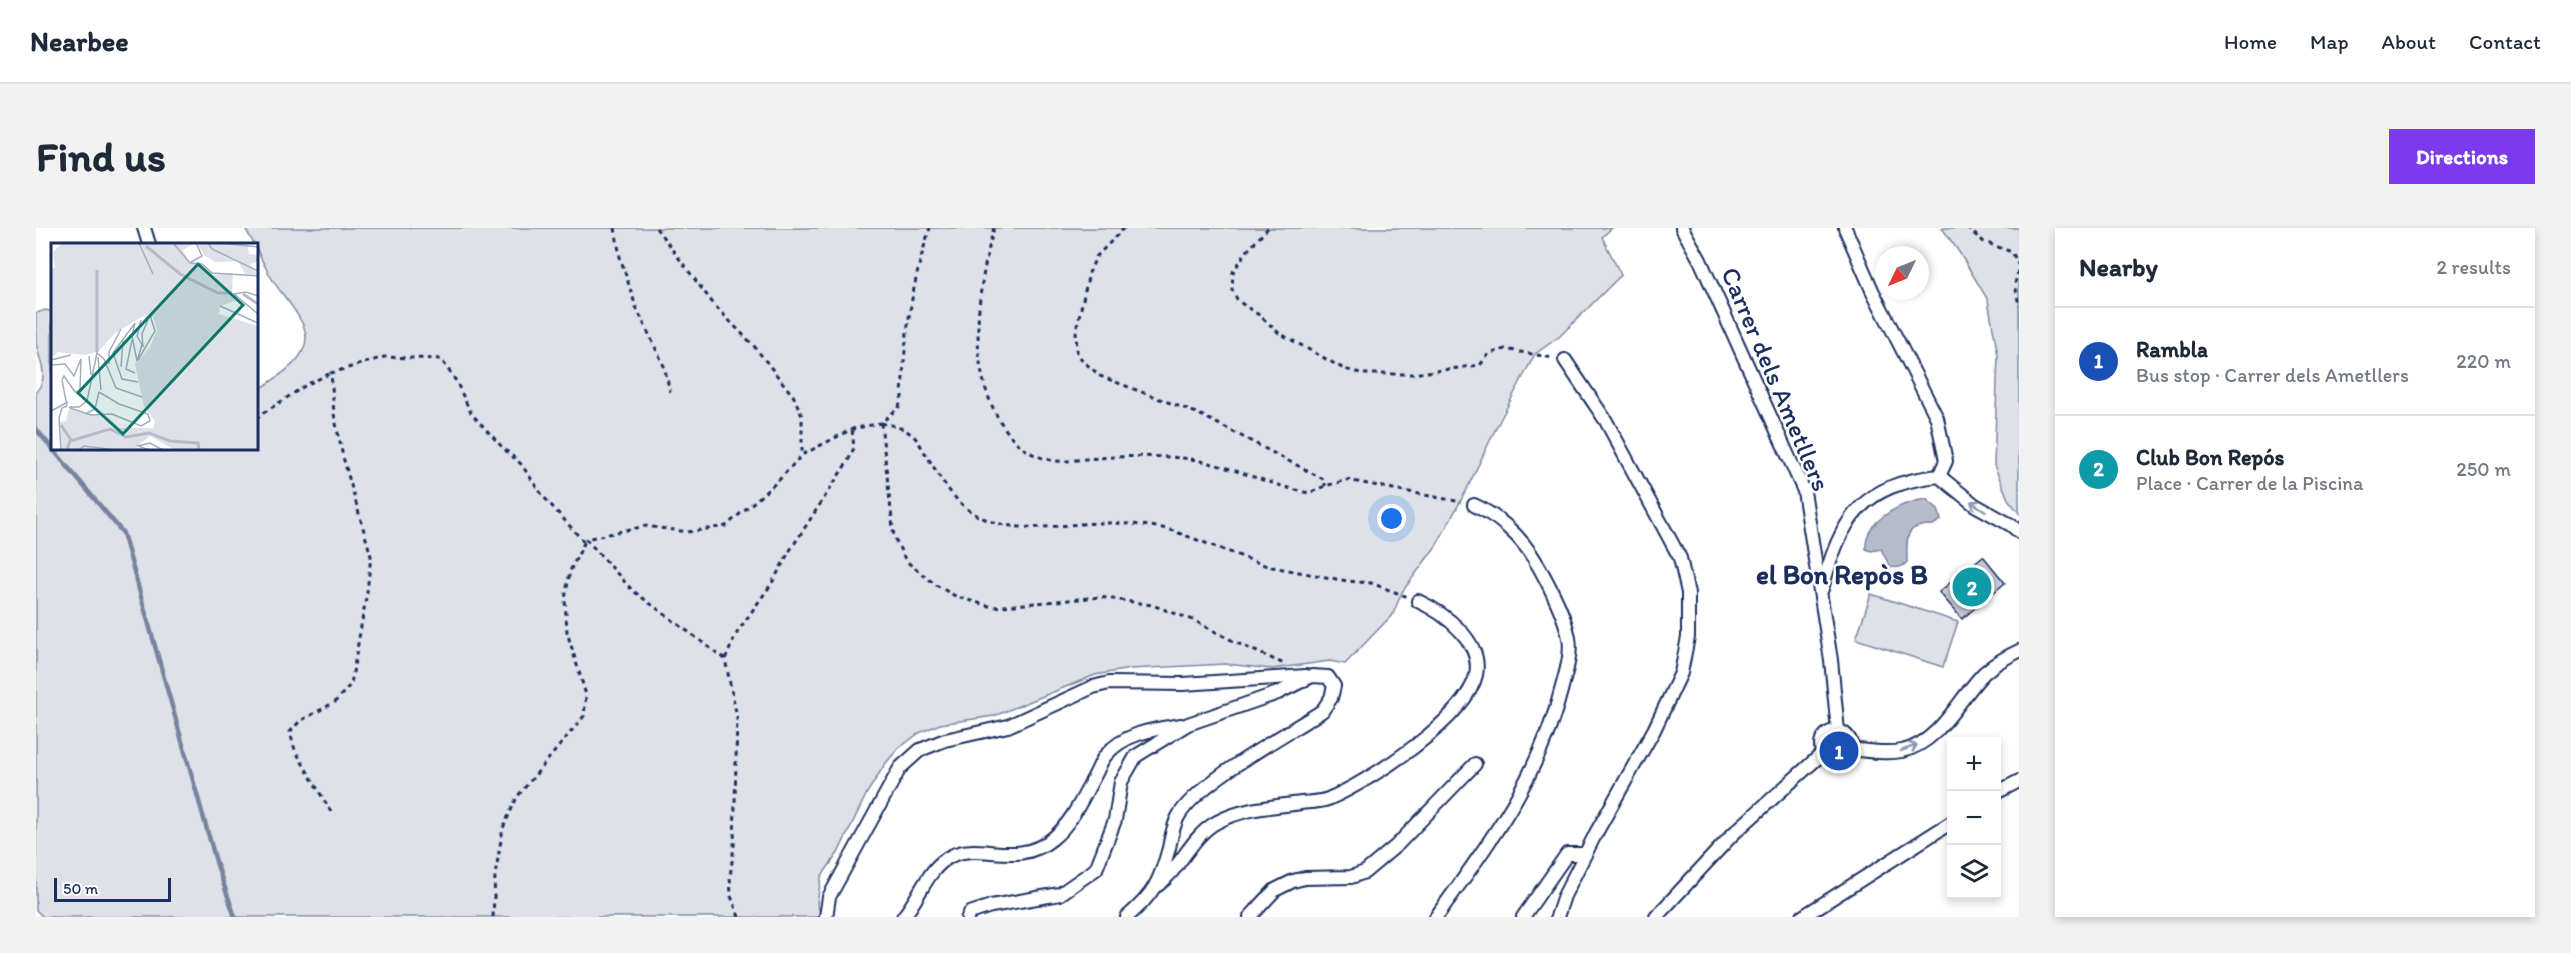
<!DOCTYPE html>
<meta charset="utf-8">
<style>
body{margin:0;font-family:Itim,sans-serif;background:#f2f2f3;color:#1f2937}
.controls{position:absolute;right:18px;bottom:18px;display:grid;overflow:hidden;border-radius:0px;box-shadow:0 3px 9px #0003}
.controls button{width:54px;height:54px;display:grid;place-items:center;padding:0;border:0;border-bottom:2px solid #e0e1e3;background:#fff;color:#1f2937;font:30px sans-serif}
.compass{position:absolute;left:1839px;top:18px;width:54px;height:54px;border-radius:50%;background:#fff;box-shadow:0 3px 9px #0003;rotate:227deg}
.scale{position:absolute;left:18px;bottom:15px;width:117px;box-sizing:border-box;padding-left:6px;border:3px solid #1b2f5e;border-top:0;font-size:16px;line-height:21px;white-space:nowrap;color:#1b2f5e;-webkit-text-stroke:4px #fff;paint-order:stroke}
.you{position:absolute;left:1356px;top:291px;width:21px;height:21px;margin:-15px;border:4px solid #fff;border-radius:50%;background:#1a73e8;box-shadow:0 0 0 9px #1a73e833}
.badge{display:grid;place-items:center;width:39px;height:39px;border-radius:50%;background:#7c3aed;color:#fff;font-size:20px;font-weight:700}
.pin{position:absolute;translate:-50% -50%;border:3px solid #fff;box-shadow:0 2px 6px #0006}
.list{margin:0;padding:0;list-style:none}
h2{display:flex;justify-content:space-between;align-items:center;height:78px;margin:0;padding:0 24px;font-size:26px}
h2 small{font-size:20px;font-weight:400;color:#747a83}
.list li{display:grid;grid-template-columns:39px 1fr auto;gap:18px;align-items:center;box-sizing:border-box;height:108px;padding:0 24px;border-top:2px solid #e0e1e3}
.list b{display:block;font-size:22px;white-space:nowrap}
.list p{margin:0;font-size:20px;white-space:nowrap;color:#747a83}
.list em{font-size:20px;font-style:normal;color:#747a83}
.icon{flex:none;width:33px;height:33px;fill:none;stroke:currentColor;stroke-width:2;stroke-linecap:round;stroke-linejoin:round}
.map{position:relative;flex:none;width:1983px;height:689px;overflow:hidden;border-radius:0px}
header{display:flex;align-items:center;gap:36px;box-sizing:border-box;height:84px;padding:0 30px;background:#fff;border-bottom:2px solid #e0e1e3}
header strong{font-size:28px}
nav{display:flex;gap:33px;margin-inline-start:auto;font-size:21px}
.intro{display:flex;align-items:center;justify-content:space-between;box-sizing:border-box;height:144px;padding:0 36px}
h1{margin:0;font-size:42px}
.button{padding:15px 27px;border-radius:0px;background:#7c3aed;color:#fff;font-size:21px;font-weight:700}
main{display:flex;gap:36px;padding:0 36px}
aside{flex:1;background:#fff;border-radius:0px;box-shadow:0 3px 9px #0003}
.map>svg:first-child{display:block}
.green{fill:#dee1e7;stroke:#7c88a2;stroke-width:1.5}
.water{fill:#b5bbca;stroke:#77839f;stroke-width:1.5}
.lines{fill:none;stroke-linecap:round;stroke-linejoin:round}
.stream{stroke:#77839f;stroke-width:4.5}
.building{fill:#caceda;stroke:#1b2f5e;stroke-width:1.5}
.minor-casing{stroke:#1b2f5e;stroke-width:16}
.path{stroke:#1b2f5e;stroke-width:3;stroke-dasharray:4.5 4.5;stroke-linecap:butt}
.minor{stroke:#fff;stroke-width:12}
.oneway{stroke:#8d97ae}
.labels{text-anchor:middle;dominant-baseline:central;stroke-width:5;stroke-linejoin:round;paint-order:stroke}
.street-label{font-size:26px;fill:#1b2f5e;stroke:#fff}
.neighbourhood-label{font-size:27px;font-weight:bold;fill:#1b2f5e;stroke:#fff}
.inset-river{fill:none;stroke:#b5bbca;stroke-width:3}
.inset-road{fill:none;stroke:#a4acbf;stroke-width:1.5}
.view{fill:#0f766e;fill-opacity:0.15;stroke:#0f766e;stroke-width:3}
.inset-edge{fill:none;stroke:#1b2f5e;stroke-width:3}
</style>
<header>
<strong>Nearbee</strong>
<nav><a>Home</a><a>Map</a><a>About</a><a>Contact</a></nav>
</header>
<div class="intro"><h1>Find us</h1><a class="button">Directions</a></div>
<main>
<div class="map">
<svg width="1983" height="689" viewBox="0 0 1983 689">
<rect width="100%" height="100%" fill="#fff"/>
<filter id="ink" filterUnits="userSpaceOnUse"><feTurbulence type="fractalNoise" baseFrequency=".0167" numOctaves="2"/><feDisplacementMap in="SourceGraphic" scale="12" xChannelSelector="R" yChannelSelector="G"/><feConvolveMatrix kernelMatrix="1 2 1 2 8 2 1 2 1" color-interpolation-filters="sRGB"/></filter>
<g filter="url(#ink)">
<g class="green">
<path d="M209,0H1576L1566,9L1585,47L1523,109L1499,126L1461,198L1430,263L1400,318L1366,364L1357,386L1309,436L1294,433L1236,441L1190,436L1094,441L1059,447L958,488L904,496L883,505L862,521L849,536L831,565L802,625L785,649L781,676L786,689H7L0,682V164C15,147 2,133 0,114C0,105 0,95 0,85L10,82L16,84V220H220L221,163C244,147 284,126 265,93C256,75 240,61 231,42C227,34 221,25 220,16H218Z"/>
<path d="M1906,0H1983V285L1972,271L1958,237L1962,128L1952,72L1923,24Z"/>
<path d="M1835,366L1922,394L1907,439L1820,411Z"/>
</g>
<path class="water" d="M1890,271L1902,281L1905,292L1897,297C1867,296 1871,311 1871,334C1866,340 1862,340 1854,339L1845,321L1835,323L1830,321C1827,292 1867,274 1890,271Z"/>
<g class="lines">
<path class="stream" d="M0,201L87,305L181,637L199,689"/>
</g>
<path class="building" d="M1947,328L1969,355L1926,391L1903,364Z"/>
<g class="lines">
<g class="minor-casing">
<g id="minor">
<path d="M108,0L113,16"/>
<path d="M1646,0L1664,32L1768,263L1795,432L1802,503"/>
<path d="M1809,0L1836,62L1901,190L1910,233L1903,248"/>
<path d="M1903,248L1939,277L1975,297L1983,304"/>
<path d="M1786,361C1805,290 1826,256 1903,248"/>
<circle cx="1800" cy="518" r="15"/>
<path d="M1815,521C1831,523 1850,526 1866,523C1904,515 1923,470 1948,445C1959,435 1970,429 1983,423"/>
<path d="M1960,565L1983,553"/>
<path d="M1122,657C1145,640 1155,608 1181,594C1207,580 1236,579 1265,575C1274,574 1284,574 1292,571C1333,554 1430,491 1440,447C1447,413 1408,385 1382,373"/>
<path d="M790,689L793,669L864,540L884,522L909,512L972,498L1057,459L1073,455L1147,456L1270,448"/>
<path d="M867,689C884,670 891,640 915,628C943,613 981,640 1016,611C1036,595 1047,569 1059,547C1063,540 1065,532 1070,527C1088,505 1119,501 1145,497"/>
<path d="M932,689L934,685L955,678L1024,666L1060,641L1079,592L1085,554L1100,528L1152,496L1242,465L1276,448L1292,449L1298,458L1295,470L1286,483C1251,506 1160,555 1142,589C1137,598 1135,610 1133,620C1124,653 1118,666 1091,689"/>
<path d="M1214,689L1239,662L1257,653L1269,650L1315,649L1329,644L1361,617L1439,536"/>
<path d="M1400,689C1453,615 1504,549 1526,459C1530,444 1536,425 1533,410C1529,389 1519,369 1509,350C1493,318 1472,293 1438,277"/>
<path d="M1487,689L1531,626H1549"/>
<path d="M1521,689L1528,668L1560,605L1618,502L1645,445L1652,409V365L1644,330L1570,193L1529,132"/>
<path d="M1620,689L1697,606L1787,525"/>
<path d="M1766,689L1916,594"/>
</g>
</g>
<g class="path">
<path d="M579,0L584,29L600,79L628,138L634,164"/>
<path d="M620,0L679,78L718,118L758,169L766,188V226"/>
<path d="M958,0C941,62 929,143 968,199C981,218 995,229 1019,233C1029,234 1040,232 1050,231C1084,228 1122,227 1155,231C1195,238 1233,257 1273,265L1289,258L1311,252L1425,274"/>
<path d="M1088,0L1060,29L1053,45L1040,102L1041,124L1046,132L1064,148L1163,186L1289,252V258"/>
<path d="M1232,0L1210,24L1197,44L1196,62L1202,73L1223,87L1243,105L1308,141L1329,146H1376L1444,137L1453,126L1469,121L1517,130"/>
<path d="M1931,0L1948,14L1976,24L1983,38L1979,56L1983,78"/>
<path d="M220,190L270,157L295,145"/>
<path d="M845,195C855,197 866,199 875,206C882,211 886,221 891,228C906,253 921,280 949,291C988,307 1027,295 1068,295C1089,295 1111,297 1132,301L1231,338L1311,353L1335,355L1372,369"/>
<path d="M845,195L858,309L870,333L900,357L921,369L957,379L1064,369L1116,377L1157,392L1201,415L1248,436"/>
<path d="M689,431L596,362L550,311L609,298L652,304L690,298L742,253L766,227L816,201L845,195L863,179L866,169C868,112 876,53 894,0"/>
<path d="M295,584L259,522L254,504L264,493L299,474L315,456L331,364L335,328L307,229L298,186L295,145L348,129L405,131L420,153L435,185L467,220L485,236L507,268L548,314"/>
<path d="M457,689L459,648L467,600L481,569L548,488L550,467L531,404L529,371L534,343L549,313"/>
<path d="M703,689L695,668L694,649L698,618L701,489L689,431L702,403L736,355L753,324L812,233L818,220L816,201"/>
</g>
<use href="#minor" class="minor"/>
</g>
<defs><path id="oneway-shaft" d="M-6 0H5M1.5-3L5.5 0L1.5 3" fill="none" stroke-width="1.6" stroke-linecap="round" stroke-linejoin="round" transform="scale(1.5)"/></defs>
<g class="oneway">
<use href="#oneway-shaft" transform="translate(1942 278) rotate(-147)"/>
<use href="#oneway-shaft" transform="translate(1873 520) rotate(-20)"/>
</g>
</g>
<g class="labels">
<g class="street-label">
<text transform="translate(1740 151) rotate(67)">Carrer dels Ametllers</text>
</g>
<g class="neighbourhood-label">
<text x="1806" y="346">el Bon Repòs B</text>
</g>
</g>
<g transform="translate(15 15)">
<rect width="207" height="207" fill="#fff"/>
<path d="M11,0H144L132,7L139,21H150L163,32L182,30L181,53L187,57L169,63L168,71L207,83V207H124L99,193L85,204L97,207H11L9,179L15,178L18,165L58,175L69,185H102L104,178L93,163L84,121L99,104L106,87L102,74L94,72L64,90L48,108L34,112L7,109L0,115V26L4,25L2,9ZM146,0H196L198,11L207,12V19L199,21L207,32L194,31L187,18L164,19L153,12Z" fill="#dee1e7"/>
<path class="inset-river" d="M95,3L129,31L167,50H181M192,51L207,61M46,109V27M10,182L20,197M16,207L19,198L59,186L75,194L98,190L119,198L147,200L148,207"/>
<path class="inset-road" d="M88,0L102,31M122,0L139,20L151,21L161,30L207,33M157,0L161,6L207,28M168,0L207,4M140,19L151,13L145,0M207,53L195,49L183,51L207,71M169,63L207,80M81,97L75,126L84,130M92,104L91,91L99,72M38,113L40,132M47,114L50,147M0,117L20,112M87,117L104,88L99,72M58,121V109L70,86M0,122L14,121L23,133L30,116L29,147L24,149L13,133L11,137M70,124L72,97M11,137L16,163M87,139L71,136L62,110L84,80L81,93L86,118L91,102L86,93L90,77M48,149L68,161L97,171L99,178L90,183L61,171M18,164H28L36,158L46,110L53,116L65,145L91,154M19,165L40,172L61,171M0,168L17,159M36,170L44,166L48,149M10,207L8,175L11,165L16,163M27,207L33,203L65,207M98,207L87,203L99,200L112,207"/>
<path class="view" d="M147,21L192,62L72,191L27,150Z"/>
<rect width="207" height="207" class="inset-edge"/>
</g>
</svg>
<div class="controls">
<button>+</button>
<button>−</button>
<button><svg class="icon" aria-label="layers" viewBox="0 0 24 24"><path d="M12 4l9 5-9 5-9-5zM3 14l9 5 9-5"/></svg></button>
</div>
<svg class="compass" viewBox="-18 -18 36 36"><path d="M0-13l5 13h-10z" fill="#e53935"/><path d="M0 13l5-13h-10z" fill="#747a83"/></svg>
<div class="scale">50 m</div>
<div class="you"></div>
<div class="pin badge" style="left:1803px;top:523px;background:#1a4fb4">1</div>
<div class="pin badge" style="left:1936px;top:359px;background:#0f9aa8">2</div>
</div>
<aside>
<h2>Nearby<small>2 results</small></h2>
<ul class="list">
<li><span class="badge" style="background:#1a4fb4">1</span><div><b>Rambla</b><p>Bus stop · Carrer dels Ametllers</p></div><em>220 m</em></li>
<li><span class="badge" style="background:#0f9aa8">2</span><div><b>Club Bon Repós</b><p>Place · Carrer de la Piscina</p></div><em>250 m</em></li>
</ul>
</aside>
</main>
